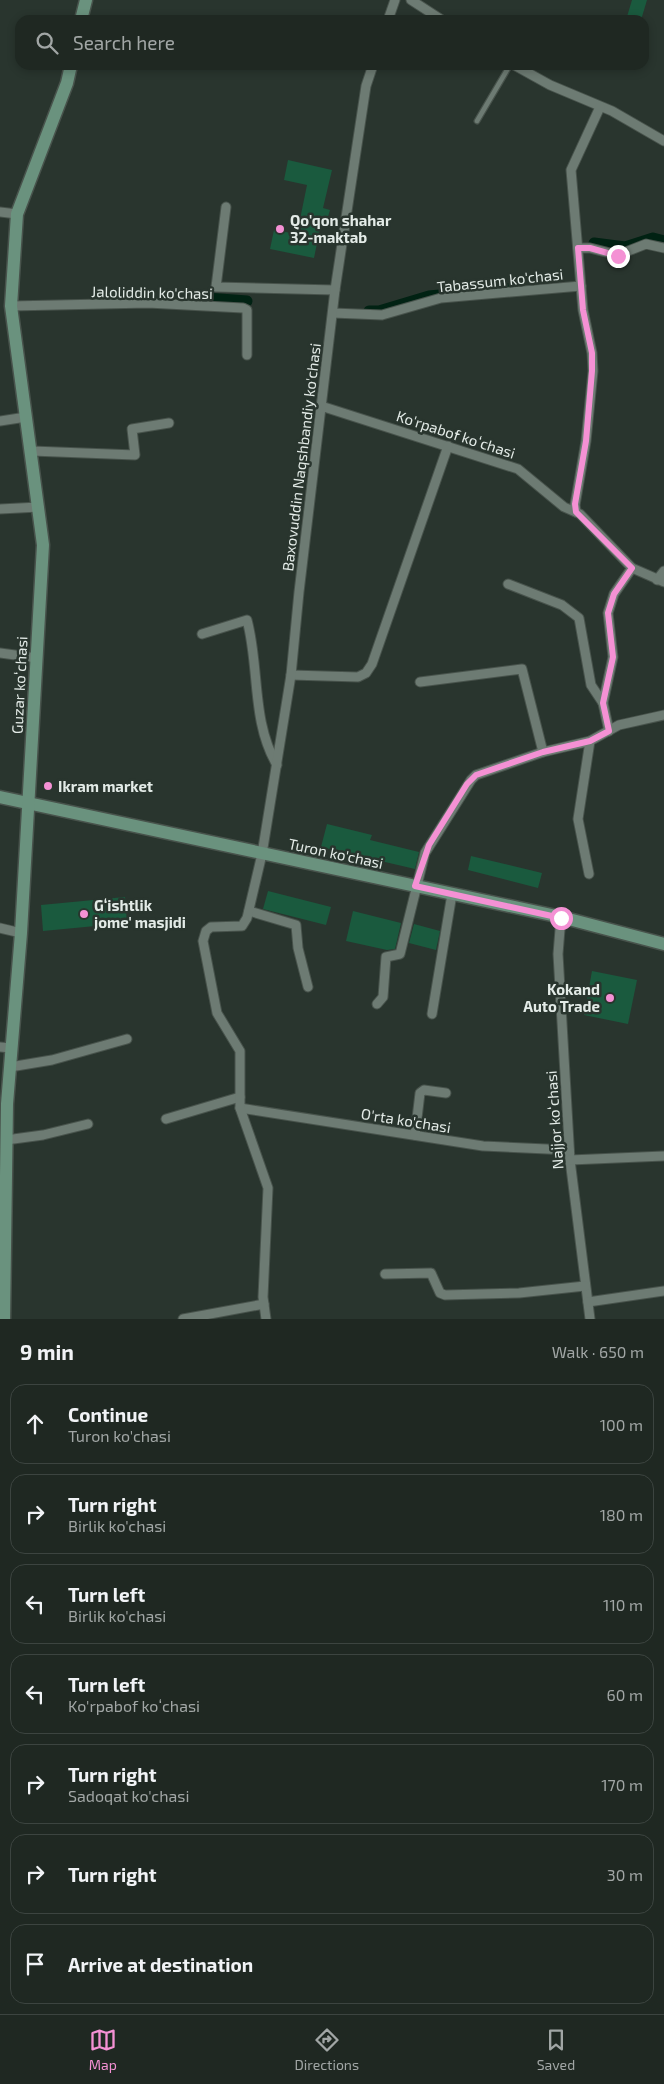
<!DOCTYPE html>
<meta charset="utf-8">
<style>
body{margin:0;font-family:"Exo 2",sans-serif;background:#27302a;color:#f1f3f6}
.stop{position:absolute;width:15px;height:15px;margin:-11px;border:4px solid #f491d4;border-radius:50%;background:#fff}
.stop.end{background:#f491d4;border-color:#fff;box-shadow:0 1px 5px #0008}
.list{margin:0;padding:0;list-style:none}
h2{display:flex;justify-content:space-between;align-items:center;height:65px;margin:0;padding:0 20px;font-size:21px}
h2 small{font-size:16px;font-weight:400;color:#a1a6a5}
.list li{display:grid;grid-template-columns:32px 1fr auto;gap:15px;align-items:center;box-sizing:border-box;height:80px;margin:0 10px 10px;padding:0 10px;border:1px solid #3c4440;border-radius:15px}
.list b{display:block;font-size:19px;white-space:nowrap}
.list p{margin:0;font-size:16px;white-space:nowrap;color:#a1a6a5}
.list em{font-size:16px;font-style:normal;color:#a1a6a5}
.icon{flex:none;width:28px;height:28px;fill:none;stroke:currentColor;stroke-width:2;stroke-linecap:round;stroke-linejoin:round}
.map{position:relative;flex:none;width:664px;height:1319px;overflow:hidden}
.search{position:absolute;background:#1f2822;box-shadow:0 2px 8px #0003;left:15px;right:15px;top:15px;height:55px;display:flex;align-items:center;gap:12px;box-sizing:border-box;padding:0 18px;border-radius:15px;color:#a1a6a5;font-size:19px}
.sheet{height:695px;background:#1f2822}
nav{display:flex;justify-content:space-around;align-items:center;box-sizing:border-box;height:70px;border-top:1px solid #3c4440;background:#1f2822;font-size:14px;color:#a1a6a5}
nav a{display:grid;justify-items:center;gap:2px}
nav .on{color:#f491d4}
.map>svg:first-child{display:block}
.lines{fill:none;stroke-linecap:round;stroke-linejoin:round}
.canal{stroke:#012213;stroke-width:11}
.building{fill:#1a5a3e}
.service-casing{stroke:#48534c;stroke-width:7}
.minor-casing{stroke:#48534c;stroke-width:11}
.secondary-casing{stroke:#48534c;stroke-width:15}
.service{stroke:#6d7b73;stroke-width:4.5}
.minor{stroke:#6d7b73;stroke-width:9}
.secondary{stroke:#6a927e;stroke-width:12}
.route{stroke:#f491d4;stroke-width:6}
.poi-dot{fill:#f491d4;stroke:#29352e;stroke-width:2}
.labels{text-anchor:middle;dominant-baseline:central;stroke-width:5;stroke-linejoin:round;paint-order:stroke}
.poi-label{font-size:15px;font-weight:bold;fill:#e3ebe7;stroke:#29352e;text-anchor:start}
.street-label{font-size:15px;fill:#e3ebe7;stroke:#29352e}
</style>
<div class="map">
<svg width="664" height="1319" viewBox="0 0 664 1319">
<rect width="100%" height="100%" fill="#29352e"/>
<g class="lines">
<g class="canal">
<path d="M594,243L625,247L653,238L664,241"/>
<path d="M206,298L247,301"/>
<path d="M369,311H379L429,296L513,288"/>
</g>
</g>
<g class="building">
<path d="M632,0H647L641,20H626Z"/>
<path d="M288,160L332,170L323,208L330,210L327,220L322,219L314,258L270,249L274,230L297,234L307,185L284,180Z"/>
<path d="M327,824L372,835L370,840L419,852L415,869L321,847Z"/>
<path d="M471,856L542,873L538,888L468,870Z"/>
<path d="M268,891L331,907L326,925L263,909Z"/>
<path d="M125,897L127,923L43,931L41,905Z"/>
<path d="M353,911L401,923L395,949L387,950L346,941Z"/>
<path d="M414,924L440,931L436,950L409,943Z"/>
<path d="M592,971L637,980L628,1024L584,1015Z"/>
</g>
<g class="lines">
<g class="service-casing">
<path id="service" d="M477,121L510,65"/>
</g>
<g class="minor-casing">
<g id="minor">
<path d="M411,0L442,20"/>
<path d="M388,20L395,0"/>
<path d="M514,65L550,85L612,111L664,141"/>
<path d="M226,207L216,287L335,290"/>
<path d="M0,212L17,214"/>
<path d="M578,248H590L618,255L646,244L664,248"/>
<path d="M11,306L148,303L243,308L247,310V355"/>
<path d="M333,313L382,315L441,298L581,286"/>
<path d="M321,406L518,469L564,507L580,514L632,568L664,582"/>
<path d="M0,421L26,417"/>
<path d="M32,451L135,455L132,429L169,423"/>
<path d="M0,509L39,507"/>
<path d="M576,512L575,505L586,441L593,371L592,353L583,310L571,170L600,107"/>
<path d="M657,580L664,571"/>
<path d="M508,584L562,605L579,618L591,685L603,703"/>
<path d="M202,634L247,620C260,668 251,721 277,765"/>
<path d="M0,653L37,658"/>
<path d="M291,675L358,677L366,673L372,664L448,446"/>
<path d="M420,682L522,669L543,752"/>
<path d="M609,731L603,703L613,657L608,613L614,594L632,568"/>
<path d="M589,874L578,819L590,741"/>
<path d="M249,911L296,925L298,948L308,987"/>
<path d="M561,917L558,954L570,1160L590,1319"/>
<path d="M0,928L21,933"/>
<path d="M377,1004L383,997L386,957L400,954L425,853L471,780L476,775L543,752L590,741L619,725L664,715"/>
<path d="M432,1014L452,894"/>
<path d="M0,1047L11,1048"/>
<path d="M10,1067L52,1060L127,1039"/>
<path d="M240,1108L483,1146L569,1150"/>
<path d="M166,1119L240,1097"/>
<path d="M415,1135L420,1093L424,1090L446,1093"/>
<path d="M6,1140L43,1135L88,1124"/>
<path d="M570,1160L664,1156"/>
<path d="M385,1274L431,1273L440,1293L445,1295L519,1293L585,1286"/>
<path d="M588,1302L664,1291"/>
<path d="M183,1319L264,1304"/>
<path d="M266,1319L263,1297L268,1188L240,1108V1051L217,1013L203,941L206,931L211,927L242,926L247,918L262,854L291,675L299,592L335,290L366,86L373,65"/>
</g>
</g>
<g class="secondary-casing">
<g id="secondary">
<path d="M81,20L86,0"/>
<path d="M0,797L561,917L664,944"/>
<path d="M4,1319L7,1104L21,933L43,545L11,306L17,214L67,83L71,65"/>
</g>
</g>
<use href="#service" class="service"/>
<use href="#minor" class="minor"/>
<use href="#secondary" class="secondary"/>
</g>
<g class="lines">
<path class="route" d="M561,918L415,886L429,845L467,784L476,775L543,752L590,741L609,731L603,703L613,657L608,613L614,594L632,568L576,512L575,504L586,441L592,371V353L583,310L578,248H590L618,256"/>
</g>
<g class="poi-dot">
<circle cx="280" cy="229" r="5"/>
<circle cx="48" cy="786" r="5"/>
<circle cx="84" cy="914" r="5"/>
<circle cx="610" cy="998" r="5"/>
</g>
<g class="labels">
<g class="poi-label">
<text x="290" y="220">Qo'qon shahar<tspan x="290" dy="17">32-maktab</tspan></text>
<text x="58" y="786">Ikram market</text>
<text x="94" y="905">Gʻishtlik<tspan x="94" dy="17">jome' masjidi</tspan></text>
<text x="600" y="989" text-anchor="end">Kokand<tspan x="600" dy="17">Auto Trade</tspan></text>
</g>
<g class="street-label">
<text transform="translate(500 280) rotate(-6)">Tabassum ko'chasi</text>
<text transform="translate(152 292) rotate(1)">Jaloliddin ko'chasi</text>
<text transform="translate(456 434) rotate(18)">Ko'rpabof koʻchasi</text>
<text transform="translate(301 457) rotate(-83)">Baxovuddin Naqshbandiy ko'chasi</text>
<text transform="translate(19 685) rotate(-87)">Guzar koʻchasi</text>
<text transform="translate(336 853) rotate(12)">Turon ko'chasi</text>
<text transform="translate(406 1120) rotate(9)">O'rta ko'chasi</text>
<text transform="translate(554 1120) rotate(-94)">Najjor koʻchasi</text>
</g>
</g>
</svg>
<div class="stop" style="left:561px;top:918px"></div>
<div class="stop end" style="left:618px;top:256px"></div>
<div class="search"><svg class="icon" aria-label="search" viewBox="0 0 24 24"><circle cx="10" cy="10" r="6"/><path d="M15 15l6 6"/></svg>Search here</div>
</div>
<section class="sheet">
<h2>9 min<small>Walk · 650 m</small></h2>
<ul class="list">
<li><svg class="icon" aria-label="ahead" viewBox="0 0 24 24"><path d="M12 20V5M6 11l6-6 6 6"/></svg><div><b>Continue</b><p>Turon ko'chasi</p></div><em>100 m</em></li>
<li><svg class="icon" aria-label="right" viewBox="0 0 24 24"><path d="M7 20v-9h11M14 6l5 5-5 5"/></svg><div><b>Turn right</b><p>Birlik ko'chasi</p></div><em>180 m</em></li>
<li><svg class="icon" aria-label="left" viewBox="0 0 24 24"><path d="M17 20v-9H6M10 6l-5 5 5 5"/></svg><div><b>Turn left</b><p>Birlik ko'chasi</p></div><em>110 m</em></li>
<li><svg class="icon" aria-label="left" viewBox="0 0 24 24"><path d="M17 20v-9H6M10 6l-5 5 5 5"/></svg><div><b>Turn left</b><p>Ko'rpabof koʻchasi</p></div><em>60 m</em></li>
<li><svg class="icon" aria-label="right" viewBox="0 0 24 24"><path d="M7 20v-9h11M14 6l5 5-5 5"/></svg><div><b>Turn right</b><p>Sadoqat ko'chasi</p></div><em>170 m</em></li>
<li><svg class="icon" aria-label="right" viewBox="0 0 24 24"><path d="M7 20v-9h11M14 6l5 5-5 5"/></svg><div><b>Turn right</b></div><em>30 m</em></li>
<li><svg class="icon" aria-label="arrive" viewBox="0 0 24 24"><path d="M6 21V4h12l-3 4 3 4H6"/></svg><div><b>Arrive at destination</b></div></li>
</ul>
</section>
<nav>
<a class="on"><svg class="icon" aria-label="map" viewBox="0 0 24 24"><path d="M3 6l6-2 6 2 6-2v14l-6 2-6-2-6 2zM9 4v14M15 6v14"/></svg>Map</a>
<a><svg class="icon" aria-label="directions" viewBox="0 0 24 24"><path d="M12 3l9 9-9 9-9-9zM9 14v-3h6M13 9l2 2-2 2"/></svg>Directions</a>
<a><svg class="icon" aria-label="saved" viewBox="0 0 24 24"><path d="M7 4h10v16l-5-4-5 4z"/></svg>Saved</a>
</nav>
